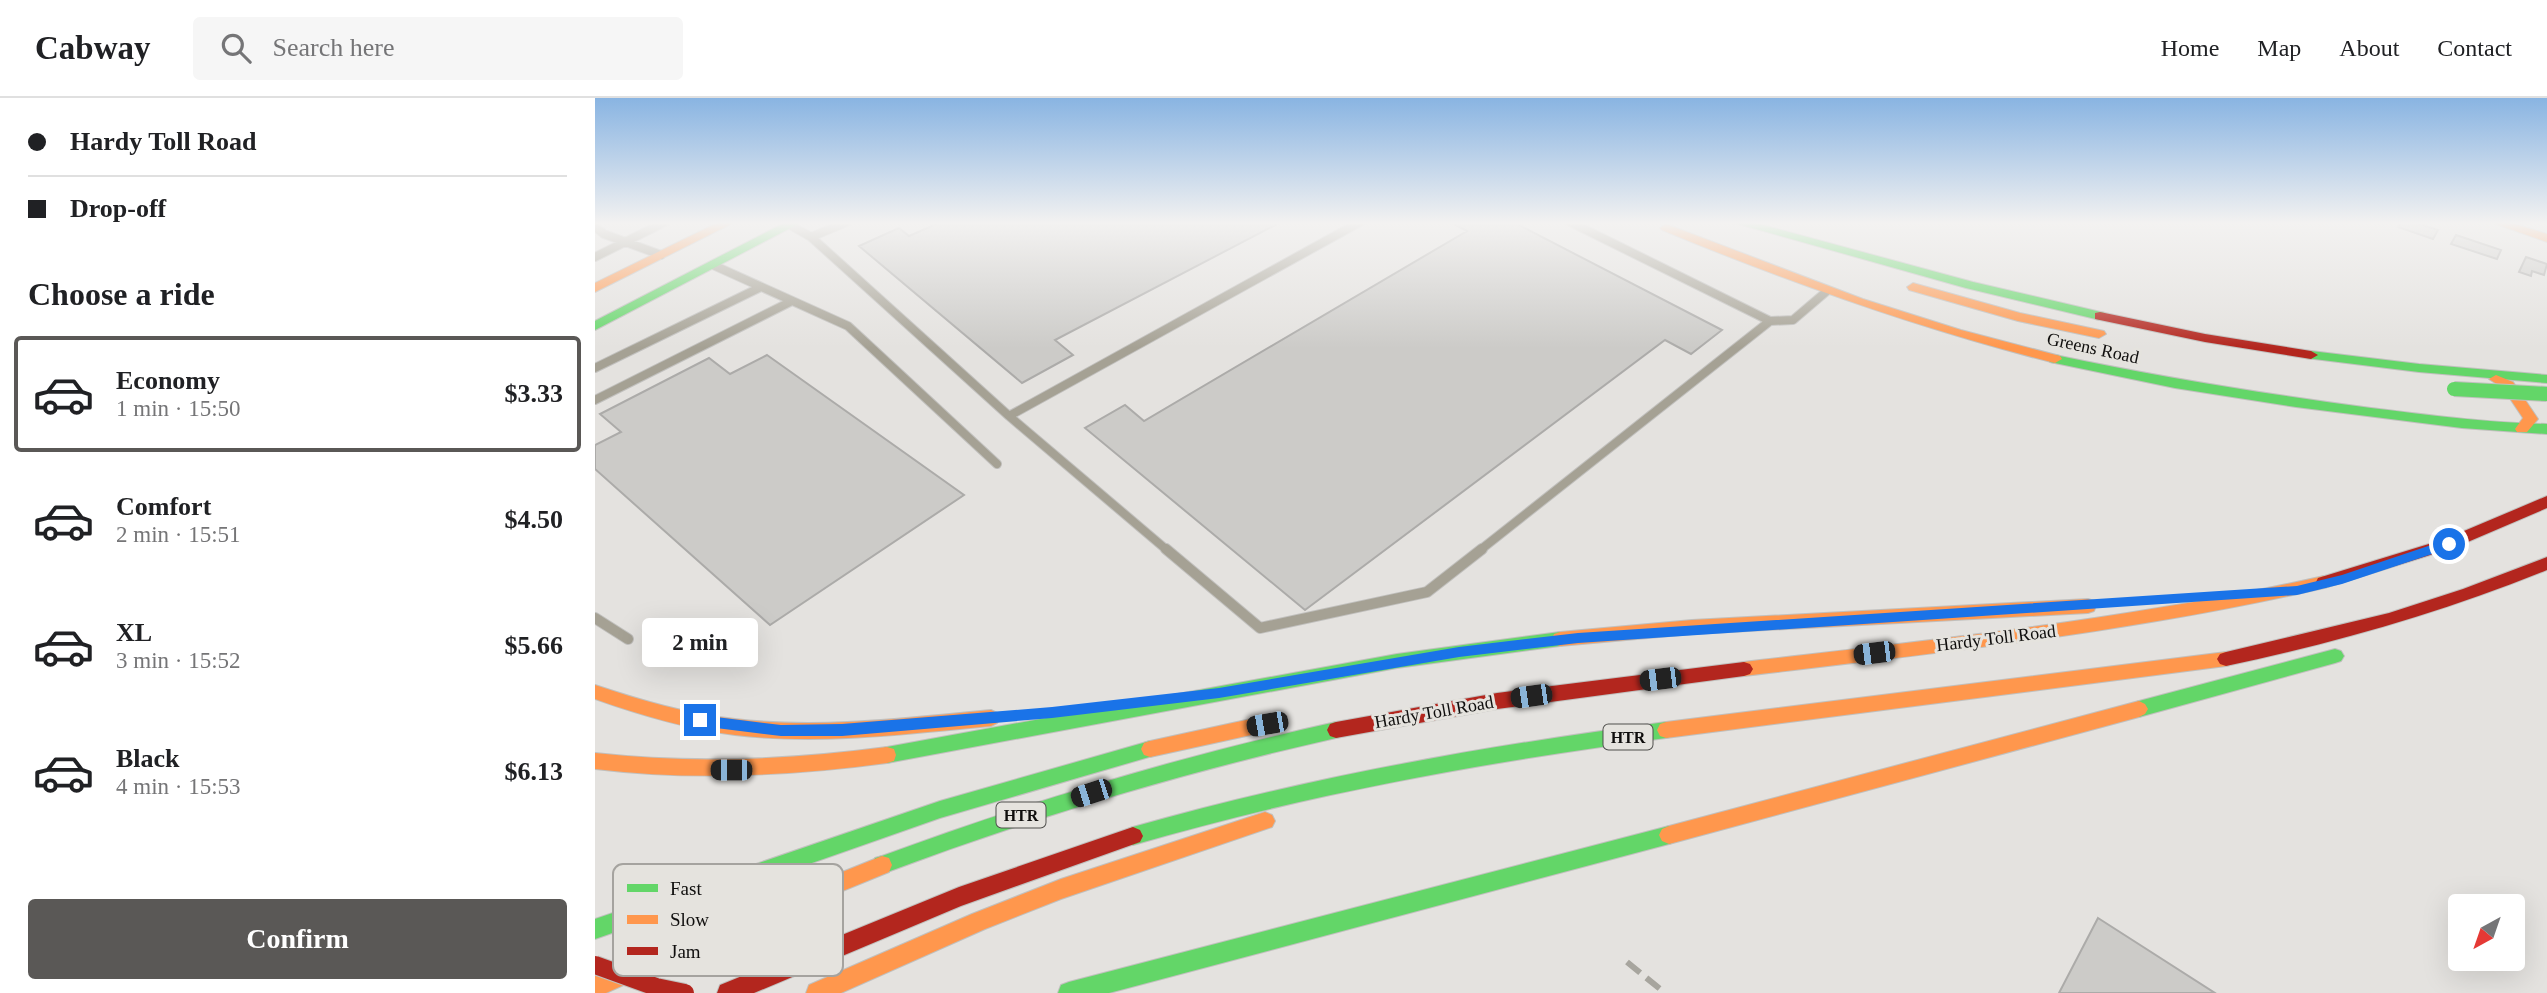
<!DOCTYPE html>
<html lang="en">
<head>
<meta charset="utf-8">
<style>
  body { margin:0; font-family:"Times New Roman",serif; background:#f6f6f6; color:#202124; height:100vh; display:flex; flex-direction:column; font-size:26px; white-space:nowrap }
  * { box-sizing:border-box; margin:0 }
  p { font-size:23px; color:#757577 }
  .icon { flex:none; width:38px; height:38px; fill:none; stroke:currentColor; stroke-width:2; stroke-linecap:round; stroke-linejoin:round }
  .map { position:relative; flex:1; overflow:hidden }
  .drawer { display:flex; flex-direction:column; background:#fff; width:595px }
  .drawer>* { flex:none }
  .top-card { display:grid; align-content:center; height:154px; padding:0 28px; background:#fff }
  .needle { width:46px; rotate:220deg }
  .controls { position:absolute; left:1853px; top:796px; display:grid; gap:14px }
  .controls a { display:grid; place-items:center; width:77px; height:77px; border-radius:7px; background:#fff; box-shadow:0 7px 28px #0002; font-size:35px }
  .end { position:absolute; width:32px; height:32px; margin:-16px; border:9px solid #1a73e8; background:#fff; box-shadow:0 0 0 4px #fff }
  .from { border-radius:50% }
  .bubble { position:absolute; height:49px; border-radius:7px; background:#fff; box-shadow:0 7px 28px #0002; font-size:23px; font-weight:700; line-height:49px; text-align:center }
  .car { position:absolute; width:21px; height:42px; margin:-21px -10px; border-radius:9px; box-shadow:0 0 5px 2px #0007; background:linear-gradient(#222 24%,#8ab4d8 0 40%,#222 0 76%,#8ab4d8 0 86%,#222 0) }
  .top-card b { display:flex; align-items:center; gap:24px; height:66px; font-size:26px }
  .top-card b+b { border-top:2px solid #e0e0e0 }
  .top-card i { width:18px; height:18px; background:#202124 }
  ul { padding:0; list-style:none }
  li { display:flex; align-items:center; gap:21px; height:116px; margin:0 14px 10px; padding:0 14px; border:4px solid transparent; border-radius:7px }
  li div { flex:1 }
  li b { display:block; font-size:26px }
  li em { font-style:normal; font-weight:700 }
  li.active { border-color:#5a5856 }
  li>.icon { width:63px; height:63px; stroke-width:1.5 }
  h2 { padding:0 28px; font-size:32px; line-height:84px }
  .cta { display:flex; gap:14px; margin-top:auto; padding:14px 28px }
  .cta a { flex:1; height:80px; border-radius:7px; background:#5a5856; color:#fff; font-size:28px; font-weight:700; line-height:80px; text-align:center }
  header { display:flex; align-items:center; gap:42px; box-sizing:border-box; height:98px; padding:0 35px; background:#fff; border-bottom:2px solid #e0e0e0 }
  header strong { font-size:33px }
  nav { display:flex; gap:38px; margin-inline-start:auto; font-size:24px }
  .search { width:490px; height:63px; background:#f6f6f6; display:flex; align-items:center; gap:18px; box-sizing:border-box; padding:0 24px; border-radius:7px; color:#757577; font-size:26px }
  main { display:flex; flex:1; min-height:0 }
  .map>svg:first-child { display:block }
  .building { fill:#cccbc8; stroke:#acaba9; stroke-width:2 }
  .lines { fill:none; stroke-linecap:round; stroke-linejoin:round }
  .lane-far1-casing { stroke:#c1c0be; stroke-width:10 }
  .lane-casing { stroke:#c1c0be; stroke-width:12 }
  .fast-casing { stroke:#c1c0be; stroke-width:2 }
  .slow-casing { stroke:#c1c0be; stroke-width:2 }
  .jam-casing { stroke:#c1c0be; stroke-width:2 }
  .lane-far1 { stroke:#a5a194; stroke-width:8 }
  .lane { stroke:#a5a194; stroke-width:10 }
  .fast { fill:#63d668; fill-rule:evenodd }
  .slow { fill:#ff974d; fill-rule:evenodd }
  .jam { fill:#b3261e; fill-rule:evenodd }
  .rail { stroke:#a7a59e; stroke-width:6; stroke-dasharray:17 8; stroke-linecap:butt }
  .fast-bridge-casing { stroke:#c1c0be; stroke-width:16; stroke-linecap:butt }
  .jam-bridge-casing { stroke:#c1c0be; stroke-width:20; stroke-linecap:butt }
  .fast-bridge { stroke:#63d668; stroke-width:14 }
  .jam-bridge { stroke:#b3261e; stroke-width:18 }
  .route { fill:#1a73e8 }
  .labels { text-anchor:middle; stroke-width:6; stroke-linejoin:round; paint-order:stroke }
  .shield { fill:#e5e3de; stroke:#4f4e4c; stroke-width:2 }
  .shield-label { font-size:16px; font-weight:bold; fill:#0f0e0d }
  .street-label { font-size:18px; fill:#0f0e0d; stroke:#e5e3de }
  .key { fill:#e5e3de; stroke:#a5a39f; stroke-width:2 }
  .key-label { font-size:19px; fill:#0f0e0d }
</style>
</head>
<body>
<header>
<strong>Cabway</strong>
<div class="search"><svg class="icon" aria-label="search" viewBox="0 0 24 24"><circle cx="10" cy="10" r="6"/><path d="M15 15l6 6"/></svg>Search here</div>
<nav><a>Home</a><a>Map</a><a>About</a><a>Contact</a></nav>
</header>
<main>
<section class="drawer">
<div class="top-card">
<b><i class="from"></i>Hardy Toll Road</b>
<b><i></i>Drop-off</b>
</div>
<h2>Choose a ride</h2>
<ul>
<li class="active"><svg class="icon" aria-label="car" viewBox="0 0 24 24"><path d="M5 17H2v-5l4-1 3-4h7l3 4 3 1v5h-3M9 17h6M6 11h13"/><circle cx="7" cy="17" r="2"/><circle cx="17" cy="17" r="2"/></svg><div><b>Economy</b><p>1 min · 15:50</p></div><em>$3.33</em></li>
<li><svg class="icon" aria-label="car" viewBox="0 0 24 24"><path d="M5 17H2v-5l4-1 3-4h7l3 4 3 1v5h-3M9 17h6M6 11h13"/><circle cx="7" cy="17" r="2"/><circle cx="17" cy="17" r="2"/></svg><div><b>Comfort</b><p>2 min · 15:51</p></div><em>$4.50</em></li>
<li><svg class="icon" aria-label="car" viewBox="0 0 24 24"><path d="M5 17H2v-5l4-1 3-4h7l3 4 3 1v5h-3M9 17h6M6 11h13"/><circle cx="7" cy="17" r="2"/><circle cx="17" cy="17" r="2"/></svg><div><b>XL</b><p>3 min · 15:52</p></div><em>$5.66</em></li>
<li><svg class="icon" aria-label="car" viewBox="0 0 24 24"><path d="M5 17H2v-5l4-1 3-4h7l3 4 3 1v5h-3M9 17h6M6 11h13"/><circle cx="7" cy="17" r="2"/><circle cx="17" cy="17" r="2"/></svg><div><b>Black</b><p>4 min · 15:53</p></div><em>$6.13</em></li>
</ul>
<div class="cta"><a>Confirm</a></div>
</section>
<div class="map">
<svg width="1952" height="895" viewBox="0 0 1952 895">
  <rect width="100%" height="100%" fill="#e4e2df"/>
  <path class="building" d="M346 124H686L460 242 478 257 427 285 264 148 304 130 314 138Z
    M855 124H918L1127 232 1096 256 1070 242 710 512 490 330 530 307 549 323 872 133Z
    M1806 124H1819L1843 132 1838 141 1803 129Z
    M1861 137 1906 152 1902 161 1856 146Z
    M1931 159 1952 166 1949 177 1937 173 1936 178 1924 174Z
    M172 257 369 397 175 527 0 371V347L26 334 5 316 114 260 135 276Z
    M1503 820 1620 895H1464Z"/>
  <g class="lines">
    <g class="lane-far1-casing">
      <path id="lane-far1" d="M252 124 216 139 414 318
        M195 127 216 139
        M0 129 9 136 66 157
        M0 159 70 124
        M118 167 253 228 402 366
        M1175 223 1198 222 1232 193
        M0 270 166 189
        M0 302 197 203
        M573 453 414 318 765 124
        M884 453 1175 223 975 124"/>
    </g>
    <g class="lane-casing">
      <path id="lane" d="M571 451 665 530 832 494 887 451
        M0 520 33 541"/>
    </g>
    <g class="fast-casing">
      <path id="fast" d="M191 124H207L0 232V223Z
        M1136 124H1157L1378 184 1510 215 1511 218 1505 222 1371 190Z
        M1716 253 1824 266 1952 277V285L1824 274 1711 260V254Z
        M1460 257C1565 279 1670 296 1776 310 1835 317 1893 325 1952 326V336L1867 330 1701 309 1580 290 1455 264 1453 261Z
        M965 534 971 536 973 541 971 546 965 548 802 570 292 665 285 663 283 657 285 651 292 649 802 556Z
        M1740 551 1746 553 1749 558 1746 563 1740 565 1544 619 1538 616 1535 611 1538 606 1544 603Z
        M741 624 747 626 750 632 747 638 741 640C586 675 436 720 287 776L280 774 277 767 280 760 287 758C436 703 586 658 741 624Z
        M1071 624 1077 626 1080 632 1077 638 1071 640C890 664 713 696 538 747L531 744 528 738 531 732 538 729C713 679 891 648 1071 624Z
        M555 643 561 645 564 651 561 657 345 720 0 841V821L345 703Z
        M1074 728 1081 731 1084 737 1081 743 1074 746 514 895H463L466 887 474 884Z"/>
    </g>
    <g class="slow-casing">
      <path id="slow" d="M124 124H140L0 194V185Z
        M1895 124H1914L1952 136V144Z
        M1071 126 1268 201 1366 232 1465 258 1467 261 1460 265C1325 231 1196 185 1067 132L1065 130Z
        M1318 185 1425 215 1509 233 1511 236 1504 240 1423 223 1314 192 1312 189Z
        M1901 277 1918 284 1943 321 1932 334H1922L1920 331 1928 320 1908 290 1894 281Z
        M1729 478 1735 480 1737 484 1735 488 1729 490C1538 534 1344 555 1149 578L1143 576 1140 571 1143 566 1149 564C1344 541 1538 521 1729 478Z
        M1493 501 1499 503 1501 508 1499 513 1493 515 1097 536 965 548 959 546 957 541 959 536 965 534 1097 522Z
        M1631 554 1637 556 1640 561 1637 566 1631 568 1071 640 1065 638 1062 632 1065 626 1071 624Z
        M0 587C45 602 92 616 140 621 225 631 311 620 396 612L402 615 405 620 402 625 396 628C311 636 225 647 140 637 92 631 45 617 0 601Z
        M1544 603 1550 606 1553 611 1550 616 1544 619 1074 746 1067 743 1064 737 1067 731 1074 728Z
        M665 619 671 622 674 627 671 632 665 635 555 659 549 657 546 651 549 645 555 643Z
        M292 649 299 651 301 657 299 663 292 665C194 678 98 683 0 671V655C98 666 194 662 292 649Z
        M670 714 677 717 680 723 677 729 466 801 390 831 246 895H211L214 887 377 816 466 781Z
        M287 758 294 760 297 767 294 774 135 839 11 895H0V878L121 825Z"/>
    </g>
    <g class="jam-casing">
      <path id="jam" d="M1505 214 1610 236 1716 253 1723 257 1716 261 1610 244 1500 221V215Z
        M1952 398V410L1861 449 1729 490 1723 488 1721 484 1723 480 1850 441Z
        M1952 459V472C1848 514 1741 545 1631 568L1625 566 1622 561 1625 556 1631 554 1794 515 1868 491Z
        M1149 564 1155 566 1158 571 1155 576 1149 578 902 611 741 640 735 638 732 632 735 626 741 624 902 595Z
        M538 729 545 732 548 738 545 744 366 808 159 895H122L125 887 364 789Z"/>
    </g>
    <use href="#lane-far1" class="lane-far1"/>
    <use href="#lane" class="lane"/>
    <use href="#fast" class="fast"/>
    <use href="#slow" class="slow"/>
    <use href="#jam" class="jam"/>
    <path class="rail" d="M1032 864 1070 895"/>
    <g class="fast-bridge-casing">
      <path id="fast-bridge" d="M1859 291 1952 296"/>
    </g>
    <g class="jam-bridge-casing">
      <path id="jam-bridge" d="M0 867 61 889 90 895"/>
    </g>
    <use href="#fast-bridge" class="fast-bridge"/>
    <use href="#jam-bridge" class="jam-bridge"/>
  </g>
  <linearGradient id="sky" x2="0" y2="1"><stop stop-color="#89b4e2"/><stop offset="0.5" stop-color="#f3f2f1"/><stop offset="1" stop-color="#f3f2f1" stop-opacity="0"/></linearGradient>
  <rect width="1952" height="250" fill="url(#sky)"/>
  <path class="route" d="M1854 441 1860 446 1858 449 1747 486 1702 497 983 545 864 559 624 600 457 620 247 638H186L105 628 99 622 105 617 186 627 247 626 457 609 624 590 864 549 983 535 1702 488 1747 477Z"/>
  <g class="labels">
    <g class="shield">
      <rect x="1008.5" y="626.5" width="49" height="25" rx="5"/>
      <rect x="401.5" y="704.5" width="49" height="25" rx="5"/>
    </g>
    <g class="shield-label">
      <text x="1033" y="645">HTR</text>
      <text x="426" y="723">HTR</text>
    </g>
    <g class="street-label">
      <text transform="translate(1498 250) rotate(12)" y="6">Greens Road</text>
      <text transform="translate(1401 540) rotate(-7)" y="6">Hardy Toll Road</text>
      <text transform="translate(839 614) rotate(-10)" y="6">Hardy Toll Road</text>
    </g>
  </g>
  <rect x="18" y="766" width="230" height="112" rx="10" class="key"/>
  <rect x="32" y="786" width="31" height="8" fill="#63d668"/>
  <rect x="32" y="817" width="31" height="9" fill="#ff974d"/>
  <rect x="32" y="849" width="31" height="8" fill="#b3261e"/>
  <g class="key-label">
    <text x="75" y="797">Fast</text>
    <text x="75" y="828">Slow</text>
    <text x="75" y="860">Jam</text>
  </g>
</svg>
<div class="controls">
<a><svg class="needle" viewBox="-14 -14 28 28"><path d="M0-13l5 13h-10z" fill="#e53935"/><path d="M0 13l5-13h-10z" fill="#757577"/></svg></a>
</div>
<i class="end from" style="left:1854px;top:446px"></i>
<i class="end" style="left:105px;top:622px"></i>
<div class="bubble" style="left:47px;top:520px;width:116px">2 min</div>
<i class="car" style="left:1279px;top:555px;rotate:263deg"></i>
<i class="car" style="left:1065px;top:581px;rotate:263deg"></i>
<i class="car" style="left:936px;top:598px;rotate:262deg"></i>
<i class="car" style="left:672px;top:626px;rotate:260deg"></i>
<i class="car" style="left:136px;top:672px;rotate:270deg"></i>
<i class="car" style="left:496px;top:695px;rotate:252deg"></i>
</div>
</main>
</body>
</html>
